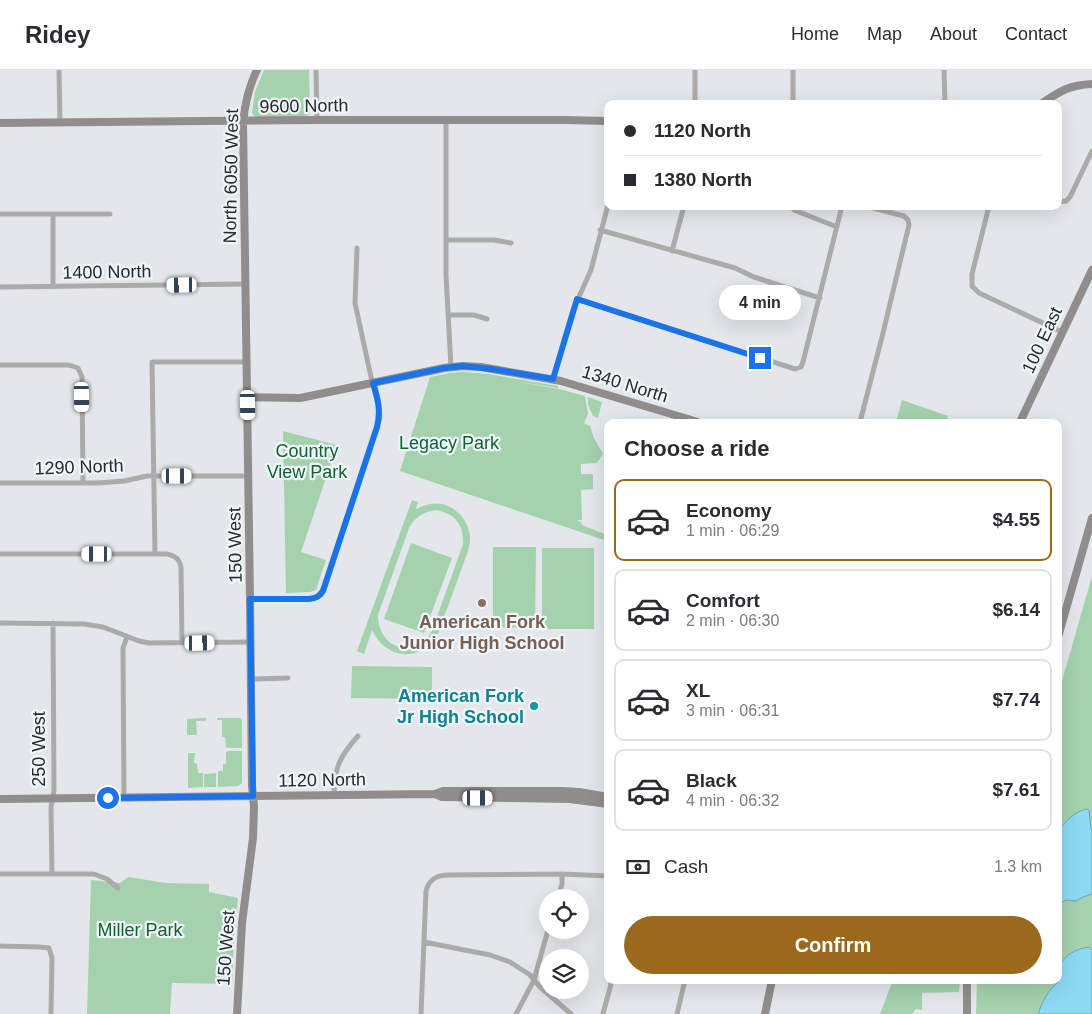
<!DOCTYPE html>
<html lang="en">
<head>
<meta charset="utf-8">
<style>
  body { margin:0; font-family:Helvetica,sans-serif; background:#f2f2f3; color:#2b2b33; height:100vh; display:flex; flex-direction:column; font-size:19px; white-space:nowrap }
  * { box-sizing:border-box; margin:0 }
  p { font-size:16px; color:#7c7c81 }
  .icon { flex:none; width:28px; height:28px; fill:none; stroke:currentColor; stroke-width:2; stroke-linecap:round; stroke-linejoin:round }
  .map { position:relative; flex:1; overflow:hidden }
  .drawer { position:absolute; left:604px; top:349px; width:458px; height:565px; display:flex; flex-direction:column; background:#fff; border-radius:10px; box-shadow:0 5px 20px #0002 }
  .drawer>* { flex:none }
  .top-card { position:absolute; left:604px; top:30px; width:458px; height:110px; border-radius:10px; box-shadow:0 5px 20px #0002; display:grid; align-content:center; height:110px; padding:0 20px; background:#fff }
  .controls { position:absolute; left:539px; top:819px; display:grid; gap:10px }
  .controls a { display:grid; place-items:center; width:50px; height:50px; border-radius:50%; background:#fff; box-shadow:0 5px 20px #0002; font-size:25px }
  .end { position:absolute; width:22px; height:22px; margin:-11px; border:6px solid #1a73e8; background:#fff; box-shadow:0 0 0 2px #fff }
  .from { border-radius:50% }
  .bubble { position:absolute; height:35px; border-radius:18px; background:#fff; box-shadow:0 5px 20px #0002; font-size:16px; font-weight:600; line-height:35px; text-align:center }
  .car { position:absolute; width:15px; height:30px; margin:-15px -8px; border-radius:6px; box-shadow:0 0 4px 1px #0007; background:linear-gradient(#fff 24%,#345 0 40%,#fff 0 76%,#345 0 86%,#fff 0) }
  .top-card b { display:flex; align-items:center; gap:18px; height:48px; font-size:19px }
  .top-card b+b { border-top:1px solid #e1e1e2 }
  .top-card i { width:12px; height:12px; background:#2b2b33 }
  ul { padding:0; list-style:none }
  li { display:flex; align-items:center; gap:15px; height:82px; margin:0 10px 8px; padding:0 10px; border:2px solid #e1e1e2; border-radius:10px }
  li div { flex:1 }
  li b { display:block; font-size:19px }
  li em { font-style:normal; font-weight:600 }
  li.active { border-color:#9b691e }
  li>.icon { width:45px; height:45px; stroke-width:1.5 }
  h2 { padding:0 20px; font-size:22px; line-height:60px }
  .pay { display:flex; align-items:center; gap:12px; height:55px; padding:0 20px; font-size:19px }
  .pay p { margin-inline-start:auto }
  .action { display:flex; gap:10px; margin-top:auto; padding:10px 20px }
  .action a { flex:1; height:58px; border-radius:30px; background:#9b691e; color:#fff; font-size:20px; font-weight:600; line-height:58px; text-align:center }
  header { display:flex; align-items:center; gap:30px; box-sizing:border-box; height:70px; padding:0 25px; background:#fff; border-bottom:1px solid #e1e1e2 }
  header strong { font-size:24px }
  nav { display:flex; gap:28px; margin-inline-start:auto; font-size:18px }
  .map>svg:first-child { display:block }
  .green { fill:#a4d2ad; fill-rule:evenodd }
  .water { fill:#8cd9f3; stroke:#6ea4b7 }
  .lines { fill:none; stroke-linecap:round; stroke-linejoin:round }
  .street { stroke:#adaaaa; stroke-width:5 }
  .secondary { stroke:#918d8c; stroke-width:8 }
  .route { stroke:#1a73e8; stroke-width:6 }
  .education-dot { fill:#8d6e63; stroke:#f0f5f9; stroke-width:2 }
  .culture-dot { fill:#0f9aa8; stroke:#f0f5f9; stroke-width:2 }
  .labels { text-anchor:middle; stroke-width:4.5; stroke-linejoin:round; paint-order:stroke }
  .street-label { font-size:18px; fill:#282a2c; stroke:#f0f5f9 }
  .park-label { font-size:18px; fill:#0d6430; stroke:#f0f5f9 }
  .education-label { font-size:18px; font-weight:bold; fill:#785e54; stroke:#f0f5f9 }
  .culture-label { font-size:18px; font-weight:bold; fill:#0d838f; stroke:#f0f5f9; text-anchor:end }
</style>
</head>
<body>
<header>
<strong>Ridey</strong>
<nav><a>Home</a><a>Map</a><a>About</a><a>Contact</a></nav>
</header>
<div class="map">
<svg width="1092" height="944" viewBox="0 0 1092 944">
  <rect width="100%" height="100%" fill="#e3e7ec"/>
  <path class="green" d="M264 0H309L310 44 306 47H255L252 43 255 22Z
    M462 302 488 304 558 316V318L507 310 559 319 585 326 588 344 584 353 590 356 594 368 603 384 597 393 581 394V404H593V419L581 420 582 450H578V451L581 452 582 455 607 465V471L400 401 430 307 450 303Z
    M588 327 602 332 598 348 593 346 588 335Z
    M902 330 948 346 947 350 948 352H896Z
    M283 361 337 375 301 482 326 490 316 520 310 522 286 523Z
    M412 430 418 432 416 439C428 433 440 431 452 438 462 444 469 455 470 466 471 478 464 491 460 503 453 523 445 544 438 564 421 593 386 590 372 560L364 584 357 581ZM436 440C455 443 464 455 463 474L432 561C415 591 378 579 378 545L409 458C415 447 423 442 436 440Z
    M411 473 452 488 424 563 384 549Z
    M493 477H536L535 558 493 557Z
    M542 478H594V559H542Z
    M1092 506V944H976L977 910H1058V625Z
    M352 596 432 597V629L351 628Z
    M206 648V651H196L197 665H187V649Z
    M217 648H240L242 650V678H229L226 677 225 667H222V650H217Z
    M229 681H242V713L238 716 218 717V701H223V694H226V682Z
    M188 683H195L194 693 197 694 198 703H203V717L188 718Z
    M216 703V717H204V704Z
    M128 807 166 813 209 814V822L238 828 234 868 232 914 172 913 170 944H87L91 810 120 813Z
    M893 910H960L959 922 922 923V940L916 939 912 944H880Z"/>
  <path class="water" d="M1086 739 1089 740 1091 759 1092 760V824C1086 826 1081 827 1076 831L1066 830 1060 834 1058 835V761C1065 752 1074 742 1086 739Z
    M1089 877 1092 880V944H1038C1043 931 1047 921 1058 912 1058 909 1058 904 1059 900 1062 885 1076 879 1089 877Z"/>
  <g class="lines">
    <path class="street" d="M59 0 60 53
      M316 0 317 50
      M695 0V34
      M793 0V34
      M944 0 945 34
      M446 51V205L451 297
      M1058 132 1066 131 1070 127 1092 81
      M989 136 972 204V216L979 223 1062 262
      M794 140 837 157
      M0 144H110
      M53 144V216
      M600 160 735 198 754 207 820 228
      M446 170H494L511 173
      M672 181 684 136
      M0 217 245 214
      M577 229 795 299 801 297 803 292 842 136
      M448 245H474L487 249
      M0 295H69L78 298 82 307 83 413
      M553 309 573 240 591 200 608 135
      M860 352 882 267 909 155 908 150 904 146 865 136
      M0 413H98L124 411 147 406H248
      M0 484H167C175 486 179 488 181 497L182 573
      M155 484 152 292H246
      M250 529H309C318 528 321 525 324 517L377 357 380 347 379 337 371 307 355 233 357 178
      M0 553 84 554 103 557 139 571 149 573 251 572
      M251 609 288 608
      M334 725C334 698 340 686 358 666
      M124 728 123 578 127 567
      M0 804H94L107 809 118 818
      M52 804 51 737 54 720 53 553
      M558 828 562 814V804
      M424 872 490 885 510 892 530 905 539 916 571 944
      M0 876 39 877 49 878 52 888 51 944
      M421 944 426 821C429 809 437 805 449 805L562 804 608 806
      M516 944 534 910 548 860
      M603 944 612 910
      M677 944 685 910"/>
    <path class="secondary" d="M1041 34C1060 21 1069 15 1092 14
      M0 53 317 50H566L608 51
      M247 327 300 328 310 326 444 298 463 296 481 297 561 311 698 352
      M1020 352 1092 200
      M1058 567 1092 448
      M435 724 443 721H563L579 722 608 727
      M0 729 435 724 442 727 570 729 608 734
      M237 944 242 853 253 768 254 736 252 716 250 529 243 52C245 34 249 16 257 0
      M765 944 772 910
      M967 944V910"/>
  </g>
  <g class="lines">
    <path class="route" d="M108 728 253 726 250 529H309C316 528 319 527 323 521L377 357C381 341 378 329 373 313L444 298 463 296 492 299 553 309 577 229 760 288"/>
  </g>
  <circle class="education-dot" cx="482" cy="533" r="5"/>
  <circle class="culture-dot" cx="534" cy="636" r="5"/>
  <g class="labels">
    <g class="street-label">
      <text transform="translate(304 36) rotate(-1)" y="6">9600 North</text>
      <text transform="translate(231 106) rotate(-89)" y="6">North 6050 West</text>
      <text transform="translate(107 202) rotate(-1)" y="6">1400 North</text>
      <text transform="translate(1042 270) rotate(-65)" y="6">100 East</text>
      <text transform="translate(625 314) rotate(17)" y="6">1340 North</text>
      <text transform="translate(79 397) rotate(-2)" y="6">1290 North</text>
      <text transform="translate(235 475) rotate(-91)" y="6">150 West</text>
      <text transform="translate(39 679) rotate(-90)" y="6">250 West</text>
      <text transform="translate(322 710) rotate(-1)" y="6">1120 North</text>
      <text transform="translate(226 878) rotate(-86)" y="6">150 West</text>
    </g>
    <g class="park-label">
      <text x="449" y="379">Legacy Park</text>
      <text x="307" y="387">Country<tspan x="307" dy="21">View Park</tspan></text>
      <text x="140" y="866">Miller Park</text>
    </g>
    <g class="education-label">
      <text x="482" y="558">American Fork<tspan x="482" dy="21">Junior High School</tspan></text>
    </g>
    <g class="culture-label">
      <text x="524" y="632">American Fork<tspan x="524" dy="21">Jr High School</tspan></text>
    </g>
  </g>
</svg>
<div class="controls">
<a><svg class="icon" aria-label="locate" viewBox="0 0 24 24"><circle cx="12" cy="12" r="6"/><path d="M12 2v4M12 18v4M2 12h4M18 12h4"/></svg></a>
<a><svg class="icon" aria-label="layers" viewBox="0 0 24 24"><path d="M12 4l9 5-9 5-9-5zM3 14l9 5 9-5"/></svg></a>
</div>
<i class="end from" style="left:108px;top:728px"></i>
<i class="end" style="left:760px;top:288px"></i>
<div class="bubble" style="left:719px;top:215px;width:82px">4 min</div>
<i class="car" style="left:182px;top:215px;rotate:269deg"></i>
<i class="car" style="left:82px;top:327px;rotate:179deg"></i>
<i class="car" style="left:248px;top:335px;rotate:179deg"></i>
<i class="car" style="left:177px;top:406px;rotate:90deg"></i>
<i class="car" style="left:97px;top:484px;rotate:270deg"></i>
<i class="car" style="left:200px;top:573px;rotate:89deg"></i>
<i class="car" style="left:478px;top:728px;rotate:90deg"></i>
<div class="top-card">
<b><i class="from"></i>1120 North</b>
<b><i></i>1380 North</b>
</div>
<section class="drawer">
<h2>Choose a ride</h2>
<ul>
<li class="active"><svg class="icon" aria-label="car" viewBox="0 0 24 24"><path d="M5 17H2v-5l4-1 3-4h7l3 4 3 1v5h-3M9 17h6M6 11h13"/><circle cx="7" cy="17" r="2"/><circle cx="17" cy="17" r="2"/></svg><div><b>Economy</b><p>1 min · 06:29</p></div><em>$4.55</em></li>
<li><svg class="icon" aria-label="car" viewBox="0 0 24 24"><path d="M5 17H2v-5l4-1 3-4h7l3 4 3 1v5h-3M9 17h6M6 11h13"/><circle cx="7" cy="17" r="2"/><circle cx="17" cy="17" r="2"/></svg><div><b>Comfort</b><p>2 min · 06:30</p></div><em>$6.14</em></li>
<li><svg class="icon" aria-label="car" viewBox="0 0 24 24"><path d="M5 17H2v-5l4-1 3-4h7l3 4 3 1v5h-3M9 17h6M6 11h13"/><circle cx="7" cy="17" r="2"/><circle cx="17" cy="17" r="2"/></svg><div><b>XL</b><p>3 min · 06:31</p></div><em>$7.74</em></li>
<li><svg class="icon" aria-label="car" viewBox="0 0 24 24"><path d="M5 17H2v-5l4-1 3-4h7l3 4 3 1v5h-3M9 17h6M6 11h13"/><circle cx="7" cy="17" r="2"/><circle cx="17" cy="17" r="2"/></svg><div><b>Black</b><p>4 min · 06:32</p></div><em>$7.61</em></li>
</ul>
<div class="pay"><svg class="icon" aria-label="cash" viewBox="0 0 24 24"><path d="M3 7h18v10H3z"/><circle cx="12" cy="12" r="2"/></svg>Cash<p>1.3 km</p></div>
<div class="action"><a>Confirm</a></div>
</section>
</div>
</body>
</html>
